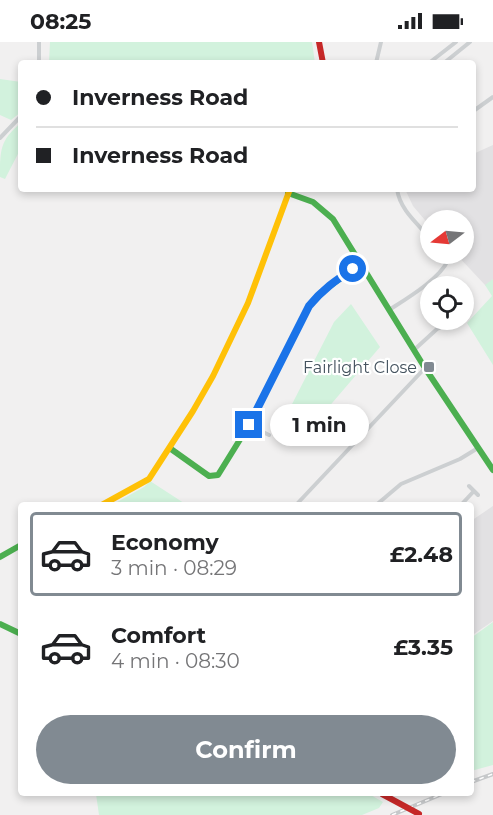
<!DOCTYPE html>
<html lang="en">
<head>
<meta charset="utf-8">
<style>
  body { margin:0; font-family:Montserrat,sans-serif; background:#f6f6f6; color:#202124; height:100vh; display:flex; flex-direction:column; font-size:22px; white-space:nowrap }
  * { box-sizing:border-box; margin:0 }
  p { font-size:20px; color:#757577 }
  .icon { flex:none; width:33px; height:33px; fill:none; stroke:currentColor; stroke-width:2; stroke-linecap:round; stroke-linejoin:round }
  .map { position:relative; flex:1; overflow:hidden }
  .panel { position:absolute; left:18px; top:460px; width:456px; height:294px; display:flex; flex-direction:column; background:#fff; border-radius:6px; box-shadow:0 3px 9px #0003 }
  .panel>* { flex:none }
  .top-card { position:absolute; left:18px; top:18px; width:458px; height:132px; border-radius:6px; box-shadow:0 3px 9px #0003; display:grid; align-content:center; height:132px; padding:0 18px; background:#fff }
  .needle { width:39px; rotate:254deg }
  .fabs { position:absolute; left:420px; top:168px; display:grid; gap:12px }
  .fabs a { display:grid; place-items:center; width:54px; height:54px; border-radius:50%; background:#fff; box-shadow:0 3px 9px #0003; font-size:30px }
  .end { position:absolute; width:27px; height:27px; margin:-14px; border:8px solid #1a73e8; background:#fff; box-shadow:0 0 0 3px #fff }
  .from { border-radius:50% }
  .bubble { position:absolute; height:42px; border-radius:21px; background:#fff; box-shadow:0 3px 9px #0003; font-size:20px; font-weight:700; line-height:42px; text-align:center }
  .top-card b { display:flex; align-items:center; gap:21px; height:57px; font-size:22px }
  .top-card b+b { border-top:2px solid #e0e0e0 }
  .top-card i { width:15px; height:15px; background:#202124 }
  ul { padding:10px 0 0; list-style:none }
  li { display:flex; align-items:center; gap:18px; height:84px; margin:0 12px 9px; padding:0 6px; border:3px solid transparent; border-radius:6px }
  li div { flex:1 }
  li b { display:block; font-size:22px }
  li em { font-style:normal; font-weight:700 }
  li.selected { border-color:#818a92 }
  li>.icon { width:54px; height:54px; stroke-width:1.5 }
  .cta { display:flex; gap:12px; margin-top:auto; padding:12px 18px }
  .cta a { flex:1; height:69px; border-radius:36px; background:#818a92; color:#fff; font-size:24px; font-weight:700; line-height:69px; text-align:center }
  .status { display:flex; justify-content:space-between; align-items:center; height:42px; padding:0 30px; background:#fff; direction:ltr }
  .status svg { height:16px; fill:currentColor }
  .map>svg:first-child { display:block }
  .education { fill:#e2e1e3 }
  .green { fill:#d2f2dd }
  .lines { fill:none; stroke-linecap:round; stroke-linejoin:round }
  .street { stroke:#cccfd1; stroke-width:4 }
  .fast { stroke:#4caf50; stroke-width:6 }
  .slow { stroke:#ffc107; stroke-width:6 }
  .jam { stroke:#c62828; stroke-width:6 }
  .rail-casing { stroke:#c6c8ca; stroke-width:4 }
  .rail { stroke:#fff; stroke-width:1.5; stroke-dasharray:4.5; stroke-linecap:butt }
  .jam-bridge { stroke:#c62828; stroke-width:6 }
  .route { stroke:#1a73e8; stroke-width:8 }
  .poi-dot { fill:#818a92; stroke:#fff; stroke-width:2 }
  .labels { text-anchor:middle; stroke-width:4.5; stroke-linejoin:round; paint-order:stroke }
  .poi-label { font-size:16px; fill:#45535f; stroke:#fff; text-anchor:end }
</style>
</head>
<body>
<div class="status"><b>08:25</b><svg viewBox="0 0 49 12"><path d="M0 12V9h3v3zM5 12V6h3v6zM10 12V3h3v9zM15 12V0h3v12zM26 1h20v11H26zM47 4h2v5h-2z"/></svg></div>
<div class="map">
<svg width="493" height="773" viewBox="0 0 493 773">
  <rect width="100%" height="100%" fill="#f1f0f0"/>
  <path class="education" d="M493 103V238L486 244 456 212H464V178H430V184L413 164 405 147H472L473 112Z
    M493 464V579L471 594V479Z"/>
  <path class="green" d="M50 0H312L315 21H49Z
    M0 37 21 40V70L11 78 0 73Z
    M21 81V106L5 137 0 135C0 108 0 98 21 81Z
    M493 237V323L467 281 492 254 485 243Z
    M351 262 380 305 315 381 288 370 334 280Z
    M150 439 187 463 110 464 144 445Z
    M493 580V723L471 729V596Z
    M96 752H369L383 760 379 766 362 773H99Z"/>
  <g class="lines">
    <path class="street" d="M39 21V0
      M376 21 381 0
      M429 21 456 0
      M444 21 470 0
      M472 70 493 55
      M0 96 21 74
      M397 147C400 168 417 181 430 196
      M389 268C406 257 440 237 448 218L445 212
      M414 308 437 287 455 278
      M249 383 269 393
      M469 444 478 453
      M295 464 425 326
      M375 464 401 442 460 417 478 406
      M460 464 474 449"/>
    <path class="fast" d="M288 151 313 160 333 177 425 326 493 428
      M171 407 209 434 218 433 249 383 309 264 327 246 360 222
      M0 515 21 503
      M0 582 21 592"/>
    <path class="slow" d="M100 464 149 437 193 369 213 334 248 261 290 147"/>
    <path class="jam" d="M319 0 323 21"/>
    <g class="rail-casing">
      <path id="rail" d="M471 740 493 732
        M392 773 442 752"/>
    </g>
    <use href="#rail" class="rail"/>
    <path class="jam-bridge" d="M382 752 419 772"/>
  </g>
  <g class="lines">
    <path class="route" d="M249 383 309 264C322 248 336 238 353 227"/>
  </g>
  <rect class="poi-dot" x="423" y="319" width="12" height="12" rx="3"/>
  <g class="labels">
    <g class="poi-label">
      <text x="417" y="331">Fairlight Close</text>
    </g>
  </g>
</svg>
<div class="fabs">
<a><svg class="needle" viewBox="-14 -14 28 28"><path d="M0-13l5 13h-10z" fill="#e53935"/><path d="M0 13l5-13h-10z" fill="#757577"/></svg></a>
<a><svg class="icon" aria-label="locate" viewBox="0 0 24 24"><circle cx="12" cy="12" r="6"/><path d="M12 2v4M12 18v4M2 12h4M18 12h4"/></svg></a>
</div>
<i class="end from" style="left:353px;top:227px"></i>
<i class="end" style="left:249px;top:383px"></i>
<div class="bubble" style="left:270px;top:362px;width:99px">1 min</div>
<div class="top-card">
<b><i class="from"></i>Inverness Road</b>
<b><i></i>Inverness Road</b>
</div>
<section class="panel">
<ul>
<li class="selected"><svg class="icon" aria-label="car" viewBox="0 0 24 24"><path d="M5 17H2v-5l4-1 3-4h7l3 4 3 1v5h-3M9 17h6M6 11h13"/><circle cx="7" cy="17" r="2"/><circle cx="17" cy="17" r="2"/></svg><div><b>Economy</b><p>3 min · 08:29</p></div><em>£2.48</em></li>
<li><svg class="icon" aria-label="car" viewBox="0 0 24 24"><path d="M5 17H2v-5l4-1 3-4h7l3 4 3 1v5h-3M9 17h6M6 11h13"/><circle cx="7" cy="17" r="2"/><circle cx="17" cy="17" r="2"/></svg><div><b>Comfort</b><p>4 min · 08:30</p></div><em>£3.35</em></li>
</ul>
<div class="cta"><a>Confirm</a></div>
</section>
</div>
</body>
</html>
